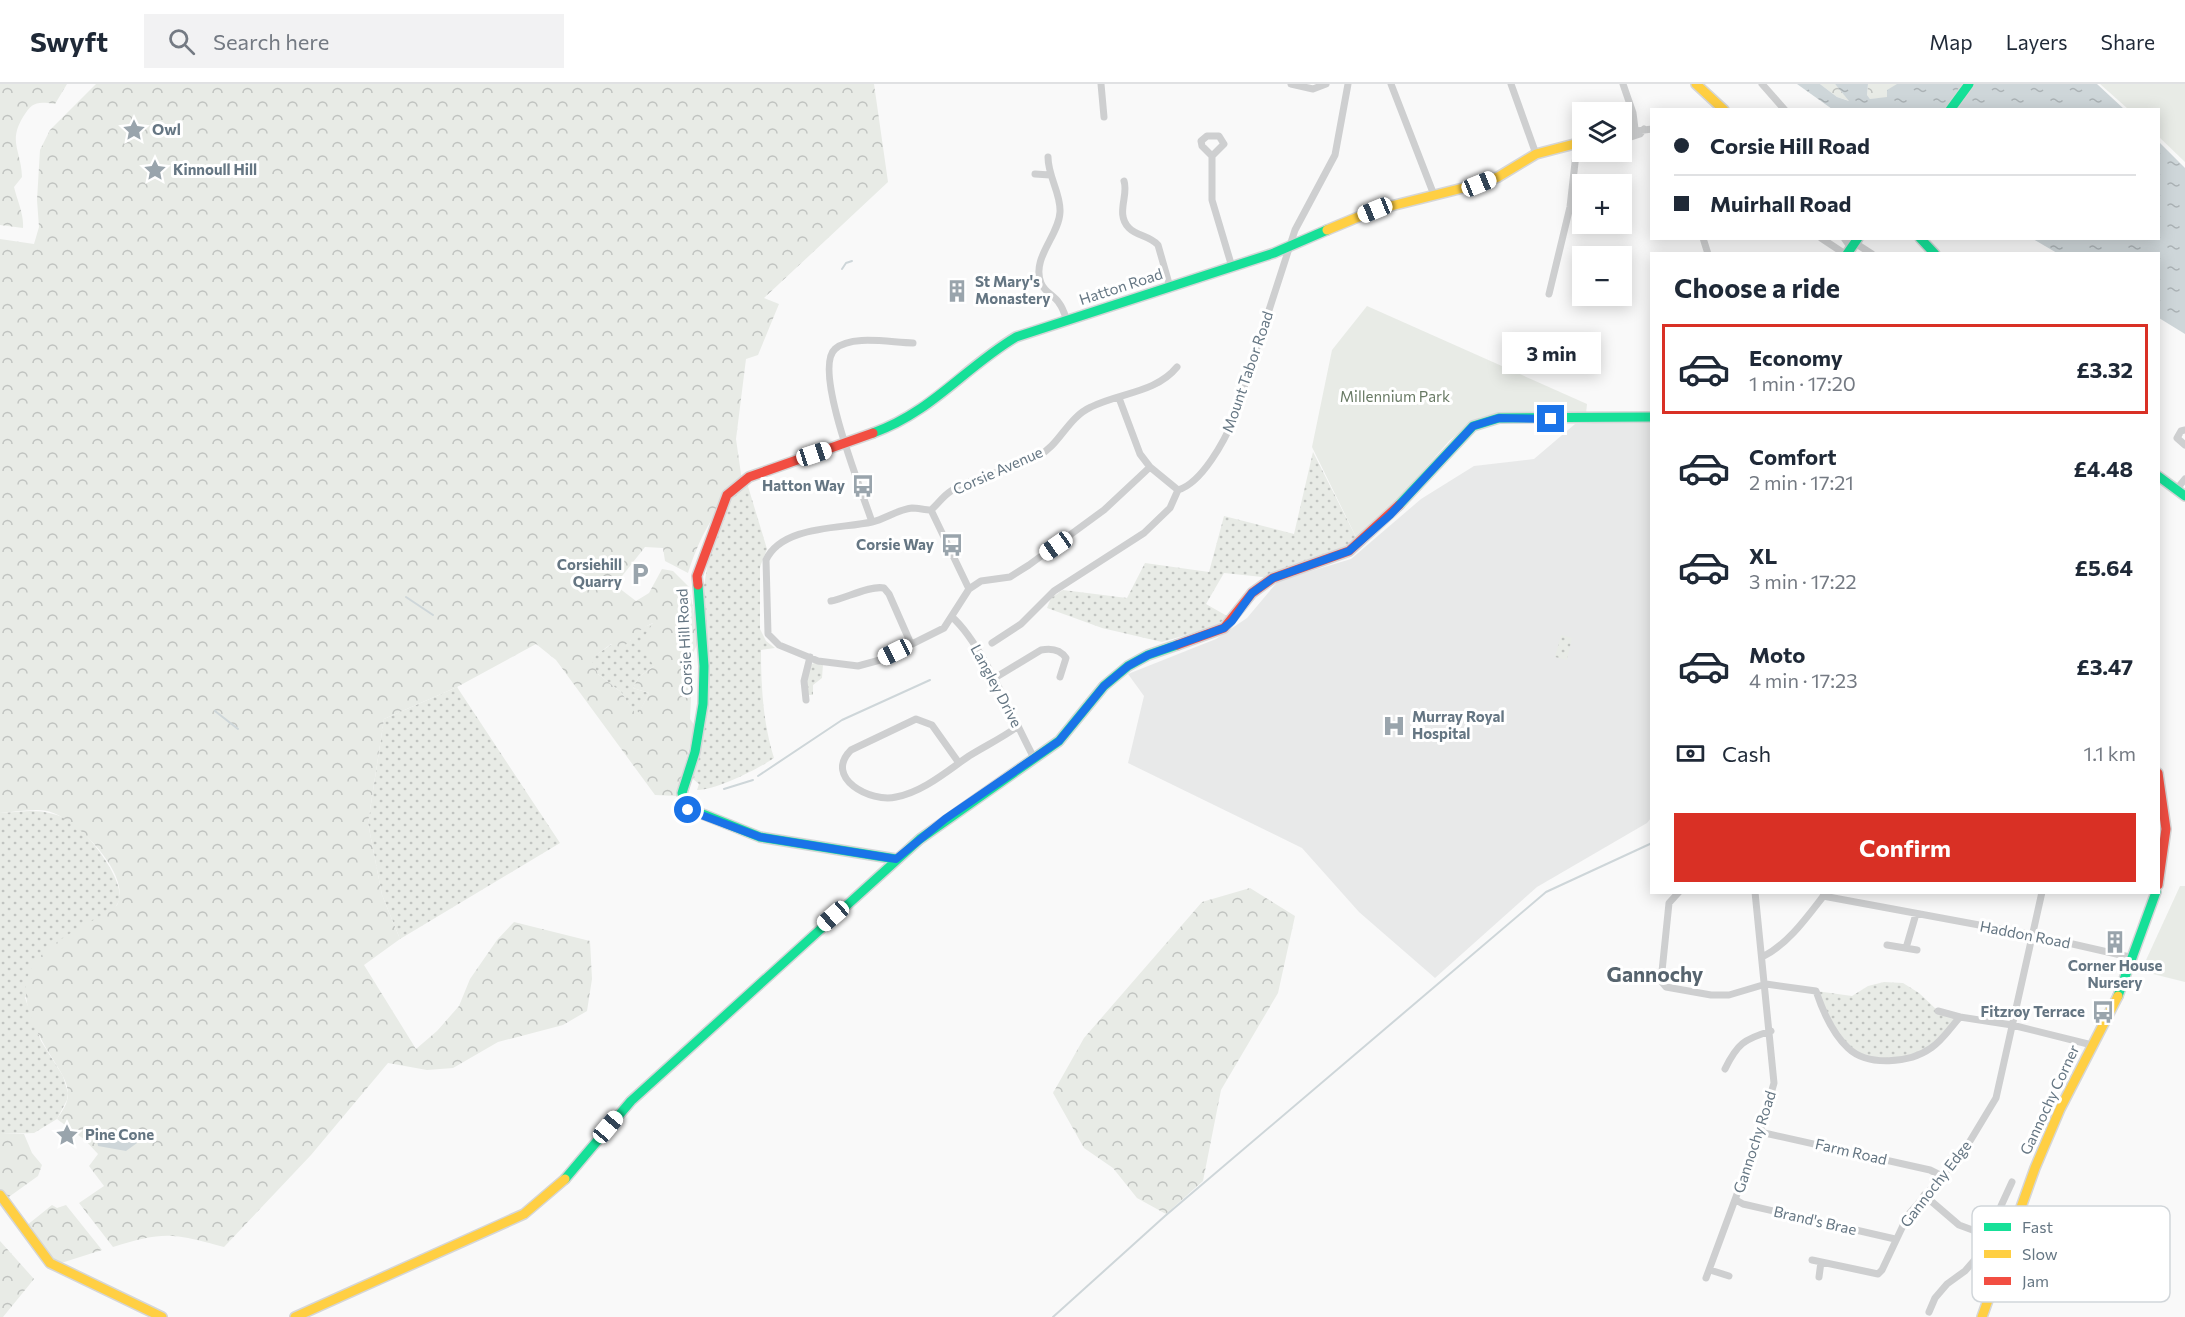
<!DOCTYPE html>
<html lang="en">
<head>
<meta charset="utf-8">
<style>
  body { margin:0; font-family:Commissioner,sans-serif; background:#f2f2f3; color:#1f2937; height:100vh; display:flex; flex-direction:column; font-size:22px; white-space:nowrap }
  * { box-sizing:border-box; margin:0 }
  p { font-size:20px; color:#747a83 }
  .icon { flex:none; width:33px; height:33px; fill:none; stroke:currentColor; stroke-width:2; stroke-linecap:round; stroke-linejoin:round }
  .map { position:relative; flex:1; overflow:hidden }
  .side { position:absolute; left:1650px; top:168px; width:510px; height:642px; display:flex; flex-direction:column; background:#fff; border-radius:0px; box-shadow:0 3px 15px #0003 }
  .side>* { flex:none }
  .hud { position:absolute; left:1650px; top:24px; width:510px; height:132px; border-radius:0px; box-shadow:0 3px 15px #0003; display:grid; align-content:center; height:132px; padding:0 24px; background:#fff }
  .tools { position:absolute; left:1572px; top:18px; display:grid; gap:12px }
  .tools a { display:grid; place-items:center; width:60px; height:60px; border-radius:0px; background:#fff; box-shadow:0 3px 15px #0003; font-size:30px }
  .end { position:absolute; width:27px; height:27px; margin:-14px; border:8px solid #1a73e8; background:#fff; box-shadow:0 0 0 3px #fff }
  .from { border-radius:50% }
  .bubble { position:absolute; height:42px; border-radius:0px; background:#fff; box-shadow:0 3px 15px #0003; font-size:20px; font-weight:700; line-height:42px; text-align:center }
  .car { position:absolute; width:18px; height:36px; margin:-18px -9px; border-radius:8px; box-shadow:0 0 4px 2px #0007; background:linear-gradient(#fff 24%,#345 0 40%,#fff 0 76%,#345 0 86%,#fff 0) }
  .hud b { display:flex; align-items:center; gap:21px; height:57px; font-size:22px }
  .hud b+b { border-top:2px solid #e0e1e3 }
  .hud i { width:15px; height:15px; background:#1f2937 }
  ul { padding:0; list-style:none }
  li { display:flex; align-items:center; gap:18px; height:90px; margin:0 12px 9px; padding:0 12px; border:3px solid transparent; border-radius:0px }
  li div { flex:1 }
  li b { display:block; font-size:22px }
  li em { font-style:normal; font-weight:700 }
  li.selected { border-color:#d93025 }
  li>.icon { width:54px; height:54px; stroke-width:1.5 }
  h2 { padding:0 24px; font-size:27px; line-height:72px }
  .pay { display:flex; align-items:center; gap:15px; height:66px; padding:0 24px; font-size:22px }
  .pay p { margin-inline-start:auto }
  .button { display:flex; gap:12px; margin-top:auto; padding:12px 24px }
  .button a { flex:1; height:69px; border-radius:0px; background:#d93025; color:#fff; font-size:24px; font-weight:700; line-height:69px; text-align:center }
  header { display:flex; align-items:center; gap:36px; box-sizing:border-box; height:84px; padding:0 30px; background:#fff; border-bottom:2px solid #e0e1e3 }
  header strong { font-size:28px }
  nav { display:flex; gap:33px; margin-inline-start:auto; font-size:21px }
  .search { width:420px; height:54px; background:#f2f2f3; display:flex; align-items:center; gap:15px; box-sizing:border-box; padding:0 21px; border-radius:0px; color:#747a83; font-size:22px }
  .map>svg:first-child { display:block }
  .built { fill:#e8e9e9 }
  .grass { fill:url(#grass-dots) }
  .forest { fill:url(#forest-crowns); fill-rule:evenodd }
  .park { fill:#e8ebe6 }
  .water { fill:url(#water-ripples) }
  .lines { fill:none; stroke-linecap:round; stroke-linejoin:round }
  .stream { stroke:#ced6d9; stroke-width:2 }
  .fast-casing { stroke:#d5d6d7; stroke-width:12 }
  .slow-casing { stroke:#d5d6d7; stroke-width:12 }
  .jam-casing { stroke:#d5d6d7; stroke-width:12 }
  .street { stroke:#cecfd0; stroke-width:7 }
  .fast { stroke:#16e098; stroke-width:9 }
  .slow { stroke:#ffcf43; stroke-width:9 }
  .jam { stroke:#f24e42; stroke-width:9 }
  .route { stroke:#1a73e8; stroke-width:8 }
  .labels { text-anchor:middle; stroke-width:6; stroke-linejoin:round; paint-order:stroke }
  .poi-label { font-size:15px; font-weight:bold; fill:#657683; stroke:#fff; text-anchor:start }
  .street-label { font-size:15px; fill:#657683; stroke:#fff }
  .park-label { font-size:15px; fill:#687a64; stroke:#fff }
  .district-label { font-size:21px; font-weight:bold; fill:#57646e; stroke:#fff }
  .key { fill:#fff; stroke:#d1d6da; stroke-width:1.5 }
  .key-label { font-size:16px; fill:#657683 }
</style>
</head>
<body>
<header>
<strong>Swyft</strong>
<div class="search"><svg class="icon" aria-label="search" viewBox="0 0 24 24"><circle cx="10" cy="10" r="6"/><path d="M15 15l6 6"/></svg>Search here</div>
<nav><a>Map</a><a>Layers</a><a>Share</a></nav>
</header>
<div class="map">
<svg width="2185" height="1233" viewBox="0 0 2185 1233">
  <defs>
    <pattern id="grass-dots" width="8" height="8" patternUnits="userSpaceOnUse" patternTransform="scale(1.5)"><rect width="8" height="8" fill="#e8ebe6"/><path d="M2 2h.1M6 6h.1" fill="none" stroke="#c0c3c0" stroke-width="1.8" stroke-linecap="round"/></pattern>
    <pattern id="forest-crowns" width="20" height="18" patternUnits="userSpaceOnUse" patternTransform="scale(1.5)"><rect width="20" height="18" fill="#e8ebe6"/><path d="M2 6a3 3 0 1 1 6 0M12 15a3 3 0 1 1 6 0" fill="none" stroke="#c0c3c0"/></pattern>
    <pattern id="water-ripples" width="26" height="14" patternUnits="userSpaceOnUse" patternTransform="scale(1.5)"><rect width="26" height="14" fill="#ced6d9"/><path d="M2 4q2-2 4 0t4 0M15 11q2-2 4 0t4 0" fill="none" stroke="#abb2b5"/></pattern>
  </defs>
  <rect width="100%" height="100%" fill="#f9f9f9"/>
  <path class="built" d="M1651 336V734L1647 739 1537 803 1435 894 1359 828 1302 764 1128 679 1144 612 1128 590 1216 555 1247 534 1278 497 1351 475 1421 415 1474 382 1534 375 1575 340Z"/>
  <path class="grass" d="M1313 368 1358 457 1349 467 1273 494 1224 489 1206 520 1227 532 1217 542 1162 558 1102 544 1047 524 1051 514 1063 506 1127 514 1145 479 1209 488 1224 432 1294 450Z
    M747 399 767 465 760 483V545L766 557 775 564 761 566C761 603 763 638 774 674 760 684 714 707 697 706L699 700 693 695 708 622 709 586 703 508 709 471 730 414Z
    M654 539V582L639 593 633 604 649 609 637 633 621 608 598 590 590 575 612 560 630 557 636 546Z
    M1561 551 1572 554 1567 576 1555 573Z
    M814 579 823 580 822 594 813 601V611H808L805 596 810 581Z
    M457 603 560 759 400 855 382 811 368 739 384 635Z
    M30 727C45 727 60 730 73 739 88 749 129 801 118 819 107 837 78 844 61 856 49 866 34 900 25 914L41 957 63 992 68 1009 67 1016 57 1035 34 1049 0 1050V729Z
    M1884 898 1903 899 1919 909 1938 927 1960 933C1951 943 1942 957 1931 964 1911 978 1867 982 1848 964 1831 949 1824 928 1816 907L1852 912 1868 902Z"/>
  <path class="forest" d="M0 0H67L55 20C37 17 32 18 23 33 8 58 21 66 22 93L14 103C17 116 24 130 23 144L0 141Z
    M96 0H874L888 98 764 214 779 220 758 271 746 275 736 355 742 397C713 430 702 447 688 489L665 477 663 464 645 463 615 501 636 517 649 509 662 485 673 487 689 503 699 557 693 569 690 635 695 642 677 712 655 711 556 576 536 560 457 603 384 635 368 739 382 811 400 855 364 881 416 965 437 947 459 922 470 895 497 856 514 838 590 857 592 895 587 927 563 941 498 958 453 984 427 986 388 979 311 1071 224 1163C173 1149 164 1147 113 1163L79 1119 104 1102 89 1082 98 1070 85 1056 57 1035C62 1027 68 1020 68 1010 68 998 60 987 54 977 36 948 11 907 37 876 57 852 92 840 117 821 133 792 76 733 47 727 33 724 15 728 0 729V155L34 160 39 143 37 116 40 66 50 46ZM653 539 639 561 654 582 639 593 633 604 649 609 637 632 621 608 598 590 591 575 611 560 621 564C636 554 634 547 653 539Z
    M1820 0H1835L1850 17 1837 13Z
    M1868 0H1897V1L1887 14 1870 15 1867 11Z
    M1250 804 1295 832 1278 909 1221 1006 1203 1097 1166 1130 1137 1114 1113 1084 1084 1064 1053 1009 1084 954 1202 818Z
    M0 1050H24L32 1069 42 1081 38 1092 6 1115 0 1106Z
    M52 1121 57 1124 66 1121 102 1166 58 1180 45 1169 26 1142Z
    M0 1157 34 1195 3 1233H0Z"/>
  <path class="park" d="M2100 0H2185V78L2159 53 2158 26 2128 25Z
    M1367 222 1587 320 1586 330 1498 329 1479 334 1450 356 1392 422 1356 453 1312 363 1332 266Z
    M2180 802H2185V898L2141 887Z"/>
  <path class="water" d="M1797 0H1820L1837 13 1849 17 1835 0H1868L1867 11 1870 15 1887 13V6L1897 0H2097L2124 25H1832Z
    M2159 58 2185 84V250L2159 234 2158 170 2057 169 2033 155 2158 154Z
    M135 1049 137 1059 126 1067 98 1062 96 1050 114 1053Z"/>
  <g class="lines">
    <path class="stream" d="M842 185 846 179 852 177
      M406 513 433 531
      M215 627 238 645
      M758 692 842 636 930 596
      M724 705 753 696
      M1053 1233 1165 1132 1546 808 1652 759"/>
    <g class="fast-casing">
      <path id="fast" d="M1950 26 1969 0
        M1920 154 1935 170
        M1847 170 1858 154
        M873 349C932 328 964 284 1016 253L1274 169 1327 146
        M2158 392 2185 412
        M1399 421 1473 342 1499 334 1652 333
        M698 501 704 582 703 620 695 668 682 709 685 723 760 753 896 775
        M2118 912 2156 808
        M565 1095 631 1017 920 755 1059 657 1104 602 1128 582 1148 571 1177 561"/>
    </g>
    <g class="slow-casing">
      <path id="slow" d="M1696 0 1724 26
        M1327 146 1375 126 1479 100 1498 93 1536 70 1582 58
        M0 1111 50 1179 162 1233
        M295 1233 524 1130 565 1095
        M1982 1233 2035 1084 2060 1025 2118 912"/>
    </g>
    <g class="jam-casing">
      <path id="jam" d="M698 501 697 492 727 411 749 393 873 349
        M1177 561 1224 544 1252 509 1273 494 1349 467 1399 421
        M2158 689 2166 745 2158 801"/>
    </g>
    <path class="street" d="M1101 0 1104 33
      M1291 0 1313 5 1326 0
      M1391 0 1434 111
      M1511 0 1536 70
      M1623 0 1633 29 1635 45
      M1762 0 1785 26
      M1622 49 1652 45
      M1622 56 1640 50 1644 45
      M1212 72 1202 62 1201 57 1207 52H1219L1224 60 1212 72V116L1232 183
      M1048 73C1048 93 1061 109 1060 128 1059 152 1031 174 1041 199 1045 209 1054 211 1059 219 1063 224 1065 231 1067 237
      M1035 90 1050 91
      M1124 97C1129 111 1115 130 1129 144 1137 152 1150 152 1158 161L1170 203
      M1703 154 1708 170
      M1821 154 1845 170
      M1844 154 1851 164
      M1855 159 1872 170
      M1549 210 1570 123 1576 70 1584 68
      M1119 314 1140 370 1150 383 1178 406
      M2185 346 2181 347 2177 354 2185 361
      M1150 383 1104 426 1029 481 1010 493 981 497 969 505 944 544 880 576 858 582 818 577 779 561 768 550 766 476C782 441 841 445 872 438 885 435 899 425 912 424 918 424 925 426 931 426 938 420 943 412 951 407 977 391 1010 387 1037 373 1060 361 1067 334 1091 323 1118 309 1156 309 1177 283
      M1178 406C1202 399 1225 356 1234 334L1295 146 1335 71 1348 0
      M2176 406 2185 395
      M931 426 969 505
      M872 438C863 410 812 285 835 265 852 250 892 259 913 259
      M831 517C846 514 871 501 884 504L889 510 911 560
      M952 533C982 559 1014 637 1034 674
      M992 559 1021 540 1054 507 1144 449 1170 424 1178 406
      M993 595 1041 566C1051 564 1060 565 1066 574L1060 593
      M806 616 804 597 810 573
      M959 679 932 641 916 635 851 666C823 694 871 719 896 713 923 708 947 687 969 672 985 662 1002 654 1017 643
      M1679 808 1669 819 1661 897 1666 903 1711 911H1729L1766 900 1816 907C1823 928 1832 949 1848 964 1868 983 1910 979 1931 964 1942 957 1951 943 1960 933L2012 941 2092 961
      M1823 812 2033 851 2134 874
      M1887 861 1917 866
      M1906 864 1916 830
      M1764 872C1789 859 1807 833 1825 810
      M1938 927 1960 933
      M1725 985C1737 960 1744 955 1771 947
      M1760 1048 1930 1086 1942 1092
      M1924 1111 1959 1141 1986 1151
      M1736 1116 1743 1120 1895 1155
      M1812 1176 1878 1190 1882 1186 1908 1131 1964 1067 1996 1014 2042 808
      M1710 1186 1729 1192
      M1819 1193 1821 1178
      M1706 1194 1760 1048 1774 999 1755 808
      M1929 1228 1935 1214 1947 1200 1965 1187 1978 1172 2012 1098"/>
    <use href="#fast" class="fast"/>
    <use href="#slow" class="slow"/>
    <use href="#jam" class="jam"/>
  </g>
  <g class="lines">
    <path class="route" d="M688 726 760 753 896 775 945 735 1059 657 1104 602 1128 582 1148 571 1224 544 1232 537 1252 509 1273 494 1349 467 1390 431 1473 342 1499 334 1551 335"/>
  </g>
  <defs>
    <g id="sight-bare" transform="scale(1.8)"><path d="M0-6L1.8-2.2L6-1.7L2.9 1.2L3.7 5.4L0 3.3L-3.7 5.4L-2.9 1.2L-6-1.7L-1.8-2.2Z" fill="#99a4ac" stroke="#fff" stroke-width="2.5" paint-order="stroke"/></g>
    <g id="building-bare" transform="scale(1.8)"><path d="M-4-6H4V6H1V3H-1V6H-4ZM-2.5-4.3h1.7v1.8h-1.7ZM.8-4.3h1.7v1.8H.8ZM-2.5-1h1.7V.8h-1.7ZM.8-1h1.7V.8H.8Z" fill="#99a4ac" stroke="#fff" stroke-width="2.5" paint-order="stroke"/></g>
    <g id="bus-bare" transform="scale(1.8)"><path d="M-5-6H5V4H4V6H2V4H-2V6H-4V4H-5ZM-3.5-4V0h7V-4ZM-3.5 1.2v1.5H-2V1.2ZM2 1.2v1.5H3.5V1.2Z" fill="#99a4ac" stroke="#fff" stroke-width="2.5" paint-order="stroke"/></g>
    <g id="parking-bare" transform="scale(1.8)"><path d="M-3.5-5.5H1a3.5 3.5 0 0 1 0 7H-1V5.5H-3.5ZM-1-3.4V-.6H.8a1.4 1.4 0 0 0 0-2.8Z" fill="#99a4ac" stroke="#fff" stroke-width="2.5" paint-order="stroke"/></g>
    <g id="hospital-bare" transform="scale(1.8)"><path d="M-5-5h3v3.5h4V-5h3V5h-3V1.5h-4V5h-3Z" fill="#99a4ac" stroke="#fff" stroke-width="2.5" paint-order="stroke"/></g>
  </defs>
  <g fill-rule="evenodd">
    <use href="#sight-bare" x="134" y="46"/>
    <use href="#sight-bare" x="155" y="86"/>
    <use href="#building-bare" x="957" y="207"/>
    <use href="#bus-bare" x="863" y="402"/>
    <use href="#bus-bare" x="952" y="461"/>
    <use href="#parking-bare" x="640" y="490"/>
    <use href="#hospital-bare" x="1394" y="642"/>
    <use href="#building-bare" x="2115" y="858"/>
    <use href="#bus-bare" x="2103" y="928"/>
    <use href="#sight-bare" x="67" y="1051"/>
  </g>
  <g class="labels">
    <g class="poi-label">
      <text x="152" y="51">Owl</text>
      <text x="173" y="91">Kinnoull Hill</text>
      <text x="975" y="203">St Mary's<tspan x="975" dy="17">Monastery</tspan></text>
      <text x="845" y="407" text-anchor="end">Hatton Way</text>
      <text x="934" y="466" text-anchor="end">Corsie Way</text>
      <text x="622" y="486" text-anchor="end">Corsiehill<tspan x="622" dy="17">Quarry</tspan></text>
      <text x="1412" y="638">Murray Royal<tspan x="1412" dy="17">Hospital</tspan></text>
      <text x="2115" y="887" text-anchor="middle">Corner House<tspan x="2115" dy="17">Nursery</tspan></text>
      <text x="2085" y="933" text-anchor="end">Fitzroy Terrace</text>
      <text x="85" y="1056">Pine Cone</text>
    </g>
    <g class="street-label">
      <text transform="translate(1121 203) rotate(-18)" y="5">Hatton Road</text>
      <text transform="translate(1248 288) rotate(-71)" y="5">Mount Tabor Road</text>
      <text transform="translate(998 387) rotate(-24)" y="5">Corsie Avenue</text>
      <text transform="translate(685 558) rotate(-93)" y="5">Corsie Hill Road</text>
      <text transform="translate(996 602) rotate(62)" y="5">Langley Drive</text>
      <text transform="translate(2025 851) rotate(11)" y="5">Haddon Road</text>
      <text transform="translate(2050 1016) rotate(-65)" y="5">Gannochy Corner</text>
      <text transform="translate(1755 1058) rotate(-72)" y="5">Gannochy Road</text>
      <text transform="translate(1851 1068) rotate(13)" y="5">Farm Road</text>
      <text transform="translate(1936 1100) rotate(-52)" y="5">Gannochy Edge</text>
      <text transform="translate(1815 1137) rotate(13)" y="5">Brand's Brae</text>
    </g>
    <g class="park-label">
      <text x="1395" y="318">Millennium Park</text>
    </g>
    <g class="district-label">
      <text x="1655" y="898">Gannochy</text>
    </g>
  </g>
  <rect x="1972" y="1122" width="198" height="96" rx="9" class="key"/>
  <rect x="1984" y="1139" width="27" height="8" fill="#16e098"/>
  <rect x="1984" y="1166" width="27" height="8" fill="#ffcf43"/>
  <rect x="1984" y="1193" width="27" height="8" fill="#f24e42"/>
  <g class="key-label">
    <text x="2022" y="1149">Fast</text>
    <text x="2022" y="1176">Slow</text>
    <text x="2022" y="1203">Jam</text>
  </g>
</svg>
<div class="tools">
<a><svg class="icon" aria-label="layers" viewBox="0 0 24 24"><path d="M12 4l9 5-9 5-9-5zM3 14l9 5 9-5"/></svg></a>
<a>+</a>
<a>−</a>
</div>
<i class="end from" style="left:688px;top:726px"></i>
<i class="end" style="left:1551px;top:335px"></i>
<div class="bubble" style="left:1502px;top:248px;width:99px">3 min</div>
<i class="car" style="left:1479px;top:100px;rotate:68deg"></i>
<i class="car" style="left:1375px;top:126px;rotate:248deg"></i>
<i class="car" style="left:814px;top:370px;rotate:72deg"></i>
<i class="car" style="left:1056px;top:462px;rotate:235deg"></i>
<i class="car" style="left:895px;top:568px;rotate:244deg"></i>
<i class="car" style="left:833px;top:832px;rotate:229deg"></i>
<i class="car" style="left:608px;top:1043px;rotate:40deg"></i>
<div class="hud">
<b><i class="from"></i>Corsie Hill Road</b>
<b><i></i>Muirhall Road</b>
</div>
<section class="side">
<h2>Choose a ride</h2>
<ul>
<li class="selected"><svg class="icon" aria-label="car" viewBox="0 0 24 24"><path d="M5 17H2v-5l4-1 3-4h7l3 4 3 1v5h-3M9 17h6M6 11h13"/><circle cx="7" cy="17" r="2"/><circle cx="17" cy="17" r="2"/></svg><div><b>Economy</b><p>1 min · 17:20</p></div><em>£3.32</em></li>
<li><svg class="icon" aria-label="car" viewBox="0 0 24 24"><path d="M5 17H2v-5l4-1 3-4h7l3 4 3 1v5h-3M9 17h6M6 11h13"/><circle cx="7" cy="17" r="2"/><circle cx="17" cy="17" r="2"/></svg><div><b>Comfort</b><p>2 min · 17:21</p></div><em>£4.48</em></li>
<li><svg class="icon" aria-label="car" viewBox="0 0 24 24"><path d="M5 17H2v-5l4-1 3-4h7l3 4 3 1v5h-3M9 17h6M6 11h13"/><circle cx="7" cy="17" r="2"/><circle cx="17" cy="17" r="2"/></svg><div><b>XL</b><p>3 min · 17:22</p></div><em>£5.64</em></li>
<li><svg class="icon" aria-label="car" viewBox="0 0 24 24"><path d="M5 17H2v-5l4-1 3-4h7l3 4 3 1v5h-3M9 17h6M6 11h13"/><circle cx="7" cy="17" r="2"/><circle cx="17" cy="17" r="2"/></svg><div><b>Moto</b><p>4 min · 17:23</p></div><em>£3.47</em></li>
</ul>
<div class="pay"><svg class="icon" aria-label="cash" viewBox="0 0 24 24"><path d="M3 7h18v10H3z"/><circle cx="12" cy="12" r="2"/></svg>Cash<p>1.1 km</p></div>
<div class="button"><a>Confirm</a></div>
</section>
</div>
</body>
</html>
